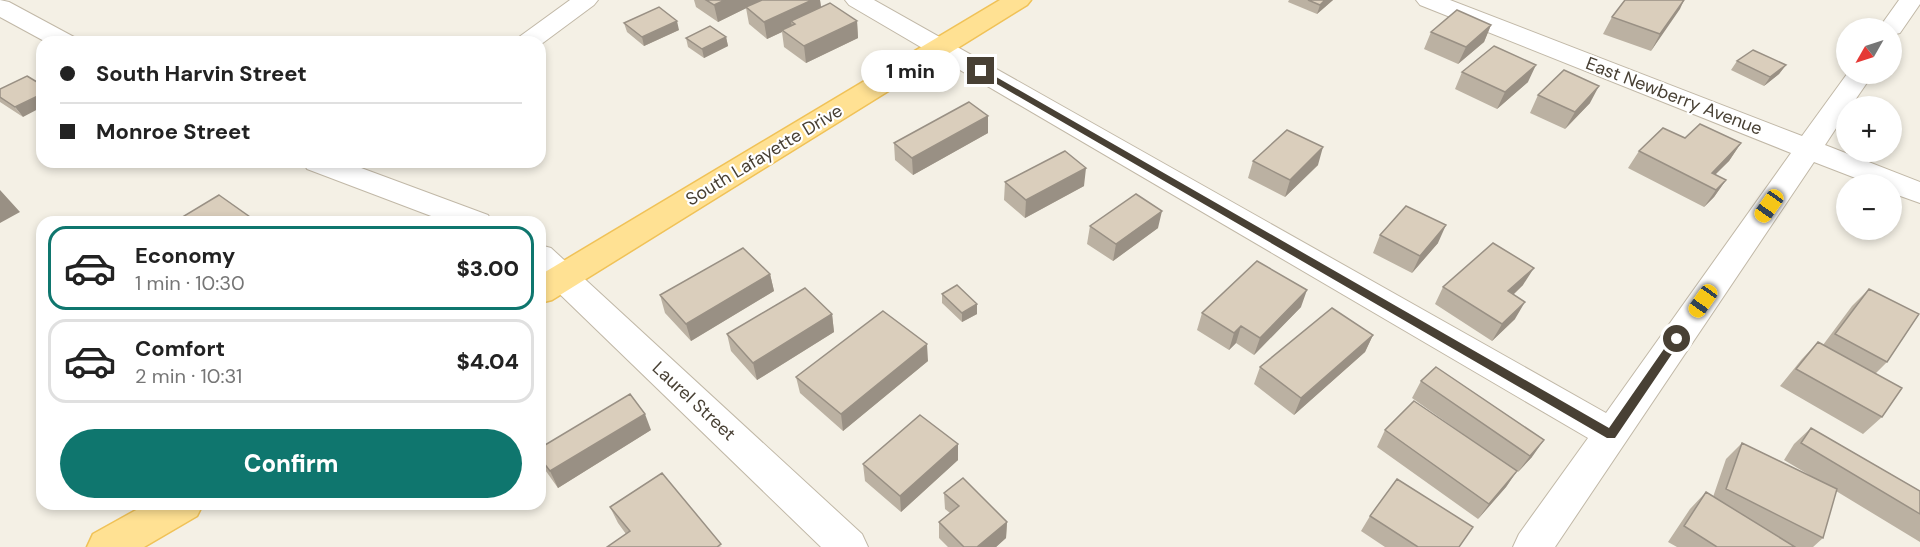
<!DOCTYPE html>
<html lang="en">
<head>
<meta charset="utf-8">
<style>
  body { margin:0; font-family:"DM Sans",sans-serif; background:#f6f6f6; color:#222; height:100vh; display:flex; flex-direction:column; font-size:22px; white-space:nowrap }
  * { box-sizing:border-box; margin:0 }
  p { font-size:20px; color:#767676 }
  .icon { flex:none; width:33px; height:33px; fill:none; stroke:currentColor; stroke-width:2; stroke-linecap:round; stroke-linejoin:round }
  .map { position:relative; flex:1; overflow:hidden }
  .side { position:absolute; left:36px; top:216px; width:510px; height:294px; display:flex; flex-direction:column; background:#fff; border-radius:18px; box-shadow:0 3px 9px #0003 }
  .side>* { flex:none }
  .banner { position:absolute; left:36px; top:36px; width:510px; height:132px; border-radius:18px; box-shadow:0 3px 9px #0003; display:grid; align-content:center; height:132px; padding:0 24px; background:#fff }
  .needle { width:39px; rotate:231deg }
  .fabs { position:absolute; left:1836px; top:18px; display:grid; gap:12px }
  .fabs a { display:grid; place-items:center; width:66px; height:66px; border-radius:50%; background:#fff; box-shadow:0 3px 9px #0003; font-size:30px }
  .end { position:absolute; width:27px; height:27px; margin:-14px; border:8px solid #484034; background:#fff; box-shadow:0 0 0 3px #fff }
  .from { border-radius:50% }
  .bubble { position:absolute; height:42px; border-radius:21px; background:#fff; box-shadow:0 3px 9px #0003; font-size:20px; font-weight:800; line-height:42px; text-align:center }
  .car { position:absolute; width:18px; height:36px; margin:-18px -9px; border-radius:8px; box-shadow:0 0 4px 2px #0007; background:linear-gradient(#f5c518 24%,#345 0 40%,#f5c518 0 76%,#345 0 86%,#f5c518 0) }
  .banner b { display:flex; align-items:center; gap:21px; height:57px; font-size:22px }
  .banner b+b { border-top:2px solid #e0e0e0 }
  .banner i { width:15px; height:15px; background:#222 }
  ul { padding:10px 0 0; list-style:none }
  li { display:flex; align-items:center; gap:18px; height:84px; margin:0 12px 9px; padding:0 12px; border:3px solid #e0e0e0; border-radius:18px }
  li div { flex:1 }
  li b { display:block; font-size:22px }
  li em { font-style:normal; font-weight:800 }
  li.selected { border-color:#0f766e }
  li>.icon { width:54px; height:54px; stroke-width:1.5 }
  .cta { display:flex; gap:12px; margin-top:auto; padding:12px 24px }
  .cta a { flex:1; height:69px; border-radius:36px; background:#0f766e; color:#fff; font-size:24px; font-weight:800; line-height:69px; text-align:center }
  .map>svg:first-child { display:block }
  .lines { fill:none; stroke-linecap:round; stroke-linejoin:round }
  .minor-casing { stroke:#c1b8a7; stroke-width:2 }
  .primary-casing { stroke:#f0c258; stroke-width:3 }
  .minor { fill:#fff; fill-rule:evenodd }
  .primary { fill:#ffe193; fill-rule:evenodd }
  .wall { fill:#bbb1a2 }
  .shaded-wall { fill:#999084 }
  .building { fill:#dacebc; stroke:#999084; stroke-width:1.5 }
  .route { fill:#484034 }
  .labels { text-anchor:middle; stroke-width:4.5; stroke-linejoin:round; paint-order:stroke }
  .street-label { font-size:18px; fill:#484034; stroke:#fff }
</style>
</head>
<body>
<div class="map">
<svg width="1920" height="547" viewBox="0 0 1920 547">
  <rect width="100%" height="100%" fill="#f4f0e5"/>
  <g class="lines">
    <g class="minor-casing">
      <path id="minor" d="M0 0 9 2 74 37 78 42H46L0 17Z
        M570 0H598L594 5 540 45V42H515L519 37Z
        M845 0H874L1606 413 1791 153 1420 5 1416 0H1450L1802 136 1847 74H1873L1851 106H1846V113L1825 145 1920 182V203L1892 193V184H1871L1814 162 1555 547H1513L1519 534 1588 438 849 5Z
        M1899 0H1920V4L1900 33 1892 35V28H1879Z
        M303 162H345L488 215 492 222H447L307 169Z
        M540 245 551 248 862 534 868 547H821L540 275Z"/>
    </g>
    <g class="primary-casing">
      <path id="primary" d="M1000 0H1031L1027 5 552 300 540 303V275Z
        M147 504H203L197 516 144 547H87L93 534Z"/>
    </g>
    <use href="#minor" class="minor"/>
    <use href="#primary" class="primary"/>
  </g>
  <path class="wall" d="M694 0H820L821 7 857 21 858 38 806 63 784 47 782 32 767 39 749 24 746 8 718 22 696 7Z
    M1289 0H1333L1317 14 1288 2Z
    M1625 0H1684L1651 51 1603 34 1612 17Z
    M624 23 679 30 644 46 627 32Z
    M1491 25 1484 42 1458 64 1424 49 1431 32Z
    M726 37 728 46 704 58 688 47 686 38Z
    M1737 61 1786 65 1779 74 1764 86 1731 70Z
    M1462 72 1528 82 1497 109 1455 89Z
    M0 89 23 117 0 102Z
    M1538 95 1590 103 1565 129 1530 113Z
    M988 116V133L913 175 895 160 894 143Z
    M1685 138 1741 143 1729 161 1715 174 1726 180 1714 197 1704 207 1628 168 1639 151Z
    M1253 161 1318 165 1285 197 1248 178Z
    M1005 182 1084 186 1025 218 1004 200Z
    M1090 226 1158 228 1113 261 1087 244Z
    M1380 235 1438 243 1412 273 1373 253Z
    M770 274 774 291 691 341 665 313 660 295Z
    M1523 285 1513 295 1515 319 1492 341 1435 304 1443 287Z
    M1869 289 1887 362 1876 373 1882 417 1863 434 1780 386 1802 359 1818 342 1823 345 1852 306Z
    M942 294 977 304V314L962 322 942 303Z
    M1301 307 1254 355 1236 343 1229 350 1197 330 1202 313Z
    M832 314 834 332 757 380 731 351 727 334Z
    M1373 335 1365 352 1294 415 1254 384 1260 367Z
    M928 361 843 431 800 393 796 377Z
    M1421 381 1532 457 1518 472 1517 471 1506 487 1478 519 1377 447 1385 430 1497 458 1412 398Z
    M1811 428 1920 491V542L1836 491 1823 538 1813 547H1677L1668 542 1690 509 1706 492 1713 497 1726 459 1742 443 1811 476 1784 460 1794 444Z
    M651 430 558 488 543 467 540 461V448Z
    M958 444V460L901 512 865 481 863 464Z
    M944 493 1007 522 1006 538 996 547H948L939 538V522L950 513 945 509Z
    M610 507 722 547 626 534 618 523Z
    M1370 516 1459 547H1385L1361 531Z"/>
  <path class="shaded-wall" d="M725 0H763L718 22 714 5Z
    M812 0H820L822 14 795 24 791 21 792 27 782 30V32L767 39 764 22Z
    M1325 0H1333L1317 14 1320 5Z
    M1684 0 1680 9 1651 51 1660 34Z
    M677 21 679 30 644 46 642 37Z
    M857 21 858 38 806 63 804 46Z
    M1491 25 1484 42 1458 64 1466 47Z
    M726 37 728 46 704 58 702 49Z
    M1536 65 1528 82 1497 109 1505 92Z
    M1786 65 1779 74 1764 86 1770 77Z
    M1599 86 1590 103 1565 129 1575 112Z
    M42 94V107L23 117 15 107Z
    M988 116V133L913 175 912 158Z
    M1741 143 1729 161 1706 184 1712 173Z
    M1323 147 1318 165 1285 197 1290 180Z
    M1086 168 1084 186 1025 218 1026 200Z
    M1726 180 1714 197 1704 207 1716 190Z
    M0 190 20 212 0 223Z
    M1162 211 1158 228 1113 261 1116 244Z
    M250 217 253 222H242Z
    M1446 225 1438 243 1412 273 1420 256Z
    M1534 268 1523 285 1498 309 1508 291Z
    M770 274 774 291 691 341 686 324Z
    M1307 290 1301 307 1254 355 1260 338Z
    M1525 302 1515 319 1492 341 1502 324Z
    M977 304V314L962 322V313Z
    M832 314 834 332 757 380 753 363Z
    M1241 326 1236 343 1229 350 1234 333Z
    M1373 335 1365 352 1294 415 1301 398Z
    M927 344 928 361 843 431 841 414Z
    M645 414 651 430 558 488 550 471Z
    M1544 440 1532 457 1518 472 1530 456Z
    M958 444V460L901 512 900 496Z
    M1517 471 1506 487 1478 519 1489 504Z
    M1007 522 1006 538 996 547H977Z"/>
  <path class="building" d="M706 0H725L714 5Z
    M762 0H812L764 22 746 7Z
    M1308 0H1325L1320 5Z
    M1625 0H1684L1660 34 1612 17Z
    M830 3 857 21 804 46 782 30 795 24 791 21Z
    M659 7 677 21 642 37 624 23Z
    M1457 10 1491 25 1466 47 1431 32Z
    M710 26 726 37 702 49 686 38Z
    M1494 46 1536 65 1505 92 1462 72Z
    M1753 50 1786 65 1770 77 1737 61Z
    M1564 70 1599 86 1575 112 1538 95Z
    M27 76 42 85V94L15 107 0 97V89Z
    M969 102 988 116 912 158 894 143Z
    M1700 124 1741 143 1712 173 1726 180 1716 190 1639 151 1663 128 1685 138Z
    M1287 130 1323 147 1290 180 1253 161Z
    M1065 151 1086 168 1026 200 1005 182Z
    M1136 194 1162 211 1116 244 1090 226Z
    M219 195 250 217 242 222H183L179 219Z
    M1406 206 1446 225 1420 256 1380 235Z
    M1493 243 1534 268 1508 291 1525 302 1502 324 1443 287Z
    M743 248 770 274 686 324 660 295Z
    M1257 261 1307 290 1260 338 1241 326 1234 333 1202 313Z
    M957 285 977 304 962 313 942 294Z
    M805 288 832 314 753 363 727 334Z
    M1869 289 1919 314 1887 362 1835 334Z
    M1332 308 1373 335 1301 398 1260 367Z
    M883 311 927 344 841 414 796 377Z
    M1818 342 1902 388 1882 417 1796 369Z
    M1436 367 1544 440 1530 456 1421 381Z
    M630 394 645 414 550 471 540 458V448Z
    M1414 401 1517 471 1489 504 1385 430Z
    M920 415 958 444 900 496 863 464Z
    M1811 428 1920 491V514L1801 443Z
    M1742 443 1837 489 1823 538 1726 489Z
    M662 473 721 544 717 547H607L630 531 610 507Z
    M963 478 1007 522 977 547H964L939 522 959 506 944 493Z
    M1397 479 1473 527 1459 547H1418L1370 516Z
    M1706 492 1795 547H1717L1684 526Z"/>
  <path class="route" d="M978 70H984L1609 428 1673 336 1677 335 1682 339 1615 438H1607L978 73Z"/>
  <g class="labels">
    <g class="street-label">
      <text transform="translate(1674 96) rotate(21)" y="6">East Newberry Avenue</text>
      <text transform="translate(764 155) rotate(-31)" y="6">South Lafayette Drive</text>
      <text transform="translate(694 401) rotate(43)" y="6">Laurel Street</text>
    </g>
  </g>
</svg>
<div class="fabs">
<a><svg class="needle" viewBox="-14 -14 28 28"><path d="M0-13l5 13h-10z" fill="#e53935"/><path d="M0 13l5-13h-10z" fill="#767676"/></svg></a>
<a>+</a>
<a>−</a>
</div>
<i class="end from" style="left:1677px;top:339px"></i>
<i class="end" style="left:981px;top:71px"></i>
<div class="bubble" style="left:861px;top:50px;width:99px">1 min</div>
<i class="car" style="left:1769px;top:206px;rotate:215deg"></i>
<i class="car" style="left:1703px;top:301px;rotate:215deg"></i>
<div class="banner">
<b><i class="from"></i>South Harvin Street</b>
<b><i></i>Monroe Street</b>
</div>
<section class="side">
<ul>
<li class="selected"><svg class="icon" aria-label="car" viewBox="0 0 24 24"><path d="M5 17H2v-5l4-1 3-4h7l3 4 3 1v5h-3M9 17h6M6 11h13"/><circle cx="7" cy="17" r="2"/><circle cx="17" cy="17" r="2"/></svg><div><b>Economy</b><p>1 min · 10:30</p></div><em>$3.00</em></li>
<li><svg class="icon" aria-label="car" viewBox="0 0 24 24"><path d="M5 17H2v-5l4-1 3-4h7l3 4 3 1v5h-3M9 17h6M6 11h13"/><circle cx="7" cy="17" r="2"/><circle cx="17" cy="17" r="2"/></svg><div><b>Comfort</b><p>2 min · 10:31</p></div><em>$4.04</em></li>
</ul>
<div class="cta"><a>Confirm</a></div>
</section>
</div>
</body>
</html>
